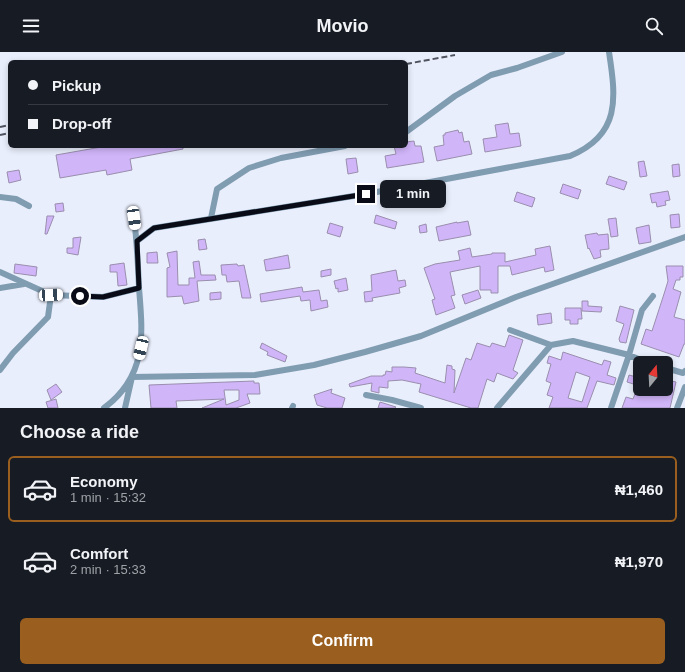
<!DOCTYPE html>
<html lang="en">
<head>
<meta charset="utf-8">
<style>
  body { margin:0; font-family:Helvetica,sans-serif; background:#242831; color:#f1f3f6; height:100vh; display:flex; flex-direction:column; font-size:15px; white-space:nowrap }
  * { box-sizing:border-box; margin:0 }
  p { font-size:13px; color:#9ea1a6 }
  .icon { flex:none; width:22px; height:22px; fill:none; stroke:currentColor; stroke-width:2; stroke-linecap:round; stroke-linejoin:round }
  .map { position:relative; height:356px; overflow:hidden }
  .side { display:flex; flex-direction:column; background:#171b24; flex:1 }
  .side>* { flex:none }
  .top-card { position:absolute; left:8px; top:8px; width:400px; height:88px; border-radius:6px; box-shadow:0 2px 6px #0003; display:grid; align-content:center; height:88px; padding:0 20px; background:#171b24 }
  .needle { width:26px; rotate:18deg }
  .tools { position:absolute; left:633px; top:304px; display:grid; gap:8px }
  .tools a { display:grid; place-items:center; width:40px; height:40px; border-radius:6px; background:#171b24; box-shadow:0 2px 6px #0003; font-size:20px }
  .end { position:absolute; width:18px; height:18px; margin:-9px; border:5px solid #090c17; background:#fff; box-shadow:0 0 0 2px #fff }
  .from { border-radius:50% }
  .bubble { position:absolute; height:28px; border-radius:6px; background:#171b24; box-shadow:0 2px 6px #0003; font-size:13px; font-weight:700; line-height:28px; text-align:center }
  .car { position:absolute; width:12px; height:24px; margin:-12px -6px; border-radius:5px; box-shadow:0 0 3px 1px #0007; background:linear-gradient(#fff 24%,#345 0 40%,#fff 0 76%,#345 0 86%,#fff 0) }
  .top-card b { display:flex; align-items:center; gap:14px; height:38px; font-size:15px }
  .top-card b+b { border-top:1px solid #363941 }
  .top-card i { width:10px; height:10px; background:#f1f3f6 }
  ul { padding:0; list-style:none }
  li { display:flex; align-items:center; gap:12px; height:66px; margin:0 8px 6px; padding:0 12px; border:2px solid transparent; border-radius:6px }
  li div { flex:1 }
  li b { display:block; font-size:15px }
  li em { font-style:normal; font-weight:700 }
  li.selected { border-color:#9a5f1f }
  li>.icon { width:36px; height:36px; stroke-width:1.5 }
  h2 { padding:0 20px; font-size:18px; line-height:48px }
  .action { display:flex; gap:8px; margin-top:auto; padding:8px 20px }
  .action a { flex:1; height:46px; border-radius:6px; background:#9a5f1f; color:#fff; font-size:16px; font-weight:700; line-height:46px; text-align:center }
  header { display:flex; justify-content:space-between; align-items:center; height:52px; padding:0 20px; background:#171b24; font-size:18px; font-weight:700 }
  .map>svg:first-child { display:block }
  .building { fill:#d0b5f9; stroke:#9a8eae; fill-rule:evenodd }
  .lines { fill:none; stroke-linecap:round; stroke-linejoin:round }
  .street { stroke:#809cb1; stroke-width:6 }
  .rail { stroke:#4f535f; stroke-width:2; stroke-dasharray:6 3; stroke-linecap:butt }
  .route { stroke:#090c17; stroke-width:5 }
</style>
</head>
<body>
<header><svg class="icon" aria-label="menu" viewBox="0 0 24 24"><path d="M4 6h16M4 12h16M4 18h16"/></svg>Movio<svg class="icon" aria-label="search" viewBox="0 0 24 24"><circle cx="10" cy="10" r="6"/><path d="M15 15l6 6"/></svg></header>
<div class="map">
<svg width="685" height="356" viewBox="0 0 685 356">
  <rect width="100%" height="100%" fill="#e9eefc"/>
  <path class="building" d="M508 71 510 82 519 81 521 94 485 100 483 87 497 85 495 73Z
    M458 78 459 81 462 80 464 90 469 89 472 102 437 109 434 95 444 93 443 83H445V81Z
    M414 89 415 94H421L424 110 387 116 385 104 396 102 394 94H406V90Z
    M107 94H183V97L130 107 132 118 107 123 106 118 60 126 56 103Z
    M356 106 358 120 348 122 346 107Z
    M644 109 647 124 640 125 638 110Z
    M679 112 680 124 673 125 672 113Z
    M19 118 21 128 9 131 7 120Z
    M609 124 627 130 624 138 606 132Z
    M563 132 581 138 578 147 560 141Z
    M668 139 670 148 665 149 666 153 657 155 656 150 652 151 650 142Z
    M517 140 535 146 532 155 514 149Z
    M63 151 64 159 56 160 55 152Z
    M679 162 680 175 671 176 670 163Z
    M376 163 397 170 395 177 374 171Z
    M47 164H54L47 182H45Z
    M616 166 618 184 611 185 608 167Z
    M468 169 471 183 439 189 436 175 457 170V171Z
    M330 171 343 175 340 185 327 181Z
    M426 172 427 180 420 181 419 174Z
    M649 173 651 190 639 192 636 176Z
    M597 181 598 183 608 182 609 197 600 198 601 205 594 207 589 196 588 197 585 183Z
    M81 185 78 203 67 201V196H73V186Z
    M205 187 207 197 199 198 198 188Z
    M550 194 554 218 545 220 544 215 512 223 510 214H498V241H491V238H480V214L450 220 455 243 451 244 455 256 436 263 432 248 435 247 424 216 435 212 460 208 458 199 470 196 472 205 492 202V201H505V210L536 203 535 197Z
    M177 199 178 233H189V226H195L193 210 199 209 201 223H215L216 228 197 229 199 249 184 252 182 244 167 245V216L170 215 167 201Z
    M157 200 158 211H147V201Z
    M288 203 290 216 266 219 264 208Z
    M124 211 127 233 118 234 117 220H110V213Z
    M15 212 37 215 36 224 14 221Z
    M237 212 238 214 244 213 251 246H242L239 229 227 230 226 223H222L221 213Z
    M666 214H683V225H680V228H676L673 237 681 240 674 265 685 268V292H684L679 305 641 292 646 277 652 279 664 242 668 229Z
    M331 217V223L321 225V219Z
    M396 218 398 229 405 228 406 234 399 236 400 241 372 246 373 249 365 250 364 240 372 239 371 223Z
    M346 226 348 238 338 240V236L336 237 334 229Z
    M302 235 303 240 319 238 321 249 327 248 328 255 311 259 310 248 301 249 300 244 261 250 260 242Z
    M478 238 481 246 465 252 462 243Z
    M221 240V247L210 248V241Z
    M582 249H588V254L602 255 601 260 582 259Z
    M620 254 634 258 626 291 620 290 619 287 624 272 616 269Z
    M565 256H581L582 267H578V272H570V268H565Z
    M551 261 552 271 538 273 537 263Z
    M509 283 523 288 513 318 518 321 513 327 497 321 494 330 487 327 478 356H471L419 340 421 332 402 328 388 329V336L379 335V341L371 339 372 331 350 335 349 332 371 324H383V323H385L386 319 392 320V315H404L416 316 415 321 445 331 447 313 452 314V317L455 318 454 341 466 306 471 308 477 291 490 295 492 291 505 295Z
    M262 291 287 304 285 310 267 303 268 300 260 296Z
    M563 300 602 313 604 308 611 310 607 323 616 326 614 333 597 329 587 356H549L553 345 547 343 551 331 546 329 551 312 547 311 549 304 561 308ZM576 320 590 325 582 350 568 346Z
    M629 323 640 326V334L627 330Z
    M254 329V331H259L260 342H247L250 351 236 356H202L224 347 176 349 177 356H151L149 333ZM224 338H239V348L226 353Z
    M671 329 676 330 670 356H622L626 345 633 347 637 337H668Z
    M56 332 62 340 51 348 47 338Z
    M332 337 331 341 345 346 342 356H327L317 353 314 343Z
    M56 347 58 356H48L46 350Z
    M380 350 396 355 395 356H378Z"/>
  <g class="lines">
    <path class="street" d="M406 80 455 44 491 23 517 16 562 0
      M0 145 16 147 29 154
      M211 166 217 137 249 116 281 106 345 94
      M137 189 154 176 366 142 570 104C621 83 616 46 609 0
      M0 220 51 243 103 245 139 236
      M0 236 24 232
      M510 278 551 293
      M666 316 683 321 685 319
      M0 318 13 301 48 265 51 243
      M366 343 392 348 421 356
      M104 356C147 324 143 284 139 236 138 213 137 189 134 166
      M125 356 132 325 255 323 314 313 365 300 421 284 516 245 685 185
      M292 356 293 354
      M497 356 551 293 573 289 629 303 648 311
      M611 356 629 303 642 258 653 244
      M677 356 685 335"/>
    <path class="rail" d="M406 12 455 3
      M0 75 10 73
      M0 83 10 81"/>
  </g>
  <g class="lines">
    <path class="route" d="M80 244 103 245 139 236 137 189 154 176 366 142"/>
  </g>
</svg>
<div class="tools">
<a><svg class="needle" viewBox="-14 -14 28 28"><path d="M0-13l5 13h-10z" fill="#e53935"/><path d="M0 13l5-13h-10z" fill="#9ea1a6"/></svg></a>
</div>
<i class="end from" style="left:80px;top:244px"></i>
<i class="end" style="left:366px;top:142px"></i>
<div class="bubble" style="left:380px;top:128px;width:66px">1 min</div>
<i class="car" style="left:134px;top:166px;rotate:172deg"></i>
<i class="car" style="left:51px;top:243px;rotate:87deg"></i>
<i class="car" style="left:141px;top:296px;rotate:193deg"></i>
<div class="top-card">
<b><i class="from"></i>Pickup</b>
<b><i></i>Drop-off</b>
</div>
</div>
<section class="side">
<h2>Choose a ride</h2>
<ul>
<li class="selected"><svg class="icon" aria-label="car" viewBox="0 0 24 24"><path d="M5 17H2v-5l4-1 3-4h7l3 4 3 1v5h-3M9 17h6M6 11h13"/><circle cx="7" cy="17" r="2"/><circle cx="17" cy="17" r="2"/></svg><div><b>Economy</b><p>1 min · 15:32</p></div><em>₦1,460</em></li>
<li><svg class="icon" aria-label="car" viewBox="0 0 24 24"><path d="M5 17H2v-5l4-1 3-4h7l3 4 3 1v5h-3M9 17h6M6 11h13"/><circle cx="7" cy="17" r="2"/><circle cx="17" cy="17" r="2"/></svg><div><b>Comfort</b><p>2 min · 15:33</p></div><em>₦1,970</em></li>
</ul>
<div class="action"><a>Confirm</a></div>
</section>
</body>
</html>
